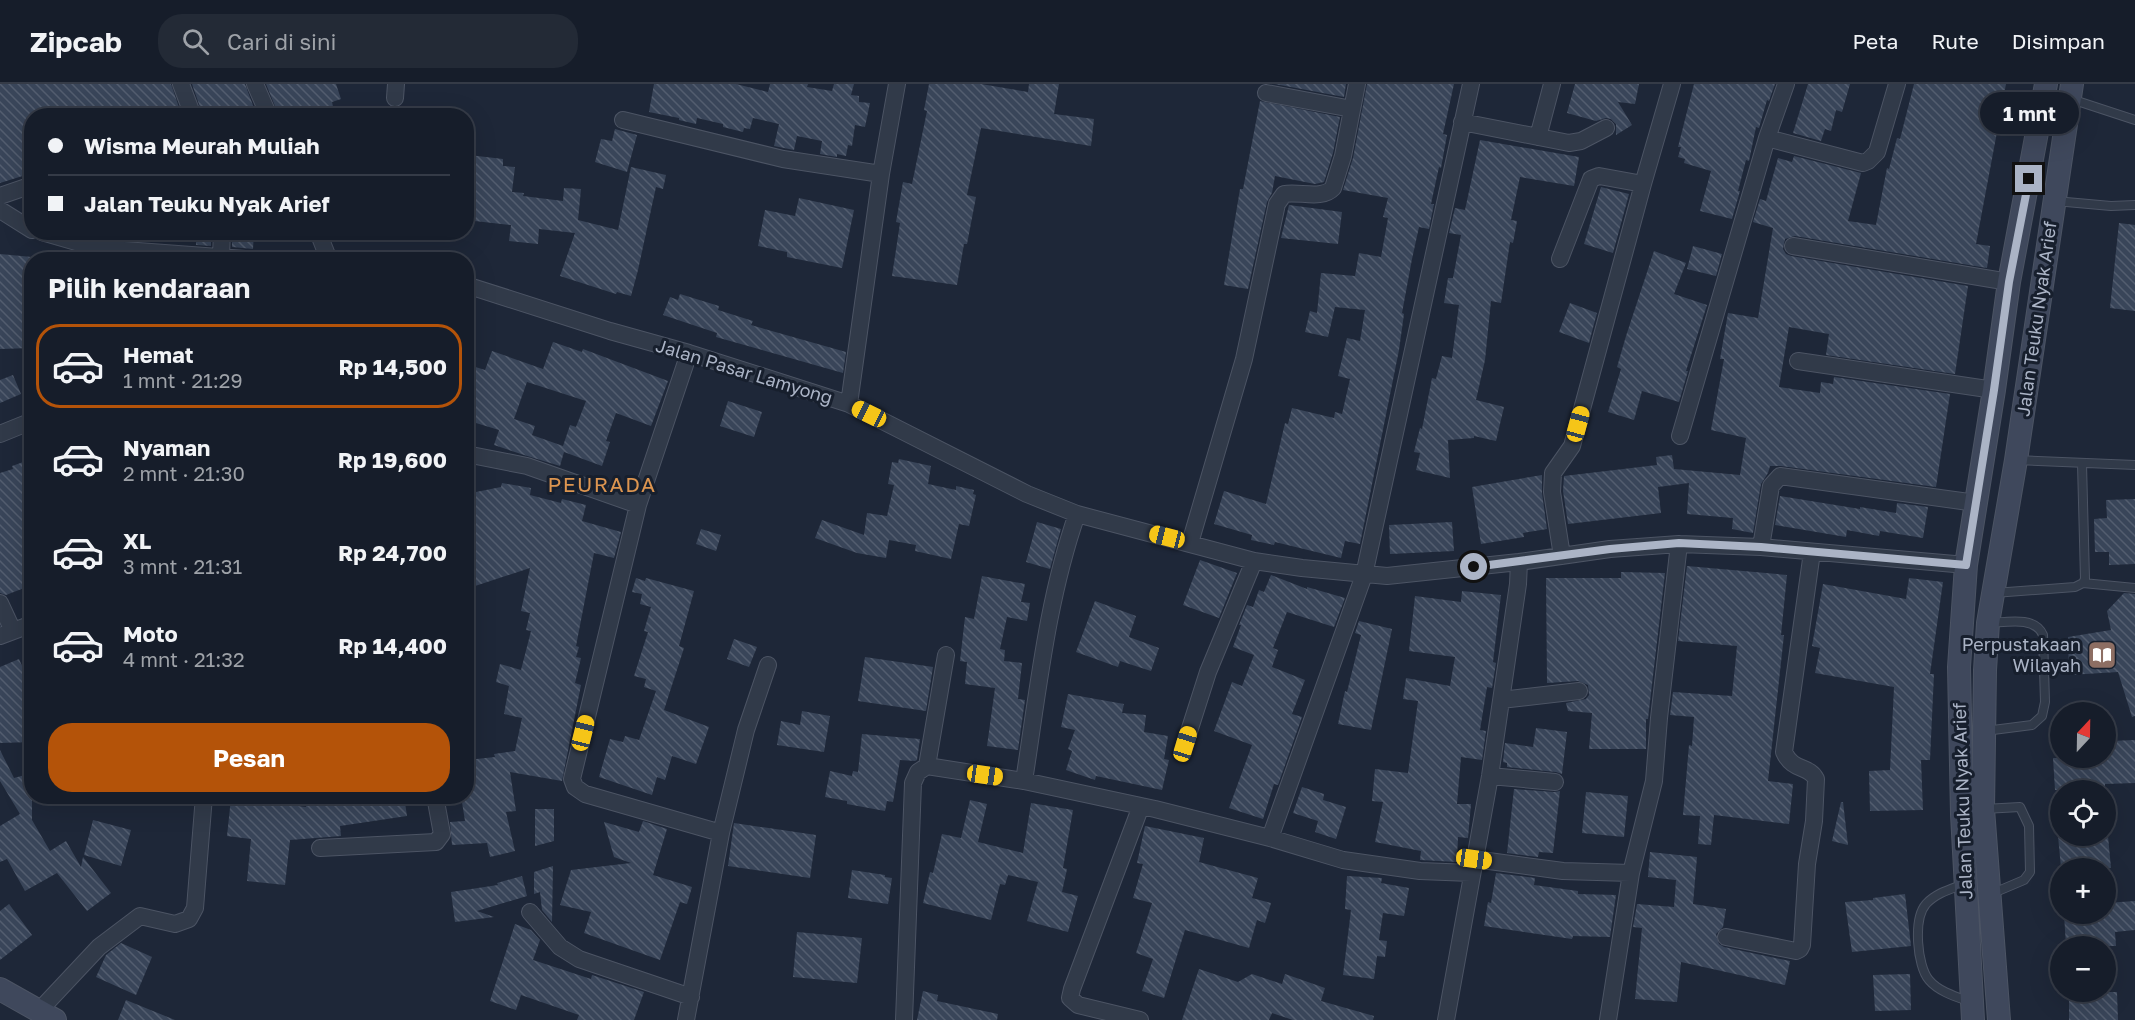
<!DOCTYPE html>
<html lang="id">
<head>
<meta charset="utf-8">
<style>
  body { margin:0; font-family:"Golos Text",sans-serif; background:#232a36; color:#f1f3f6; height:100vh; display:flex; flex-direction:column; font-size:22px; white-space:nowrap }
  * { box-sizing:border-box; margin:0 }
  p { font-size:20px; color:#9ea2a8 }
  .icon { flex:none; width:33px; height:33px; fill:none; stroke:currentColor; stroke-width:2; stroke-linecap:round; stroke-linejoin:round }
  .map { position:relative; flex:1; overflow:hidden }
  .sheet { position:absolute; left:24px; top:168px; width:450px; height:552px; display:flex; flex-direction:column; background:#161d2a; border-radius:24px; box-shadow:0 6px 24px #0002,0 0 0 2px #353b47 }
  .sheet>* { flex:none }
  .top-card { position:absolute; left:24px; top:24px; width:450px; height:132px; border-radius:24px; box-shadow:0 6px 24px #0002,0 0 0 2px #353b47; display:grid; align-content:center; height:132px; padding:0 24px; background:#161d2a }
  .needle { width:39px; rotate:22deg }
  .fabs { position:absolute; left:2050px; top:618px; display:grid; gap:12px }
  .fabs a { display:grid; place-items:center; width:66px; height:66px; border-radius:50%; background:#161d2a; box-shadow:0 6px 24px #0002,0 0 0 2px #353b47; font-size:30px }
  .end { position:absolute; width:27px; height:27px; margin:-14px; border:8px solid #abb4c6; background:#111; box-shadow:0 0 0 3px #111 }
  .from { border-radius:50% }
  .bubble { position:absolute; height:42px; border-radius:21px; background:#161d2a; box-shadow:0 6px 24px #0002,0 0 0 2px #353b47; font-size:20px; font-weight:700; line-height:42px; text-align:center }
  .car { position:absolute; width:18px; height:36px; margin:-18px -9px; border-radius:8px; box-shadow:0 0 4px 2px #0007; background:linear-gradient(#f5c518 24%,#345 0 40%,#f5c518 0 76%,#345 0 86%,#f5c518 0) }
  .top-card b { display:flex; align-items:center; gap:21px; height:57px; font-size:22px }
  .top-card b+b { border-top:2px solid #353b47 }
  .top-card i { width:15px; height:15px; background:#f1f3f6 }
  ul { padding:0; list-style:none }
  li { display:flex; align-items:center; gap:18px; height:84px; margin:0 12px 9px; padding:0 12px; border:3px solid transparent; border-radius:24px }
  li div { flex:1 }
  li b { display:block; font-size:22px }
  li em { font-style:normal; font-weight:700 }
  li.selected { border-color:#b45309 }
  li>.icon { width:54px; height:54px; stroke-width:1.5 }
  h2 { padding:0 24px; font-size:27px; line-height:72px }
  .cta { display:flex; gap:12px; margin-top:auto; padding:12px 24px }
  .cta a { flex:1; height:69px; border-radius:24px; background:#b45309; color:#fff; font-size:24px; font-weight:700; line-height:69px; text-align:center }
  header { display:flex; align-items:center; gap:36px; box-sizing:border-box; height:84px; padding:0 30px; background:#161d2a; border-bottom:2px solid #353b47 }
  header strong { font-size:28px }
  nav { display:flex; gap:33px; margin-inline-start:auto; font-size:21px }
  .search { width:420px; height:54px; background:#232a36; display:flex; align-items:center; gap:15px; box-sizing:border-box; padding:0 21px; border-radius:24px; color:#9ea2a8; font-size:22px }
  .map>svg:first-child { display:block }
  .building { fill:url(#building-back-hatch); fill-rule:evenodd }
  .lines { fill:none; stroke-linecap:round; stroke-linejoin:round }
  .lane-casing { stroke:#4c5464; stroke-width:10 }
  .street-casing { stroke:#4c5464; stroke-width:18 }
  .secondary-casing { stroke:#4c5464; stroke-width:24 }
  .lane { stroke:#313a49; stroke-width:8 }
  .street { stroke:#313a49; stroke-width:16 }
  .secondary { stroke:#3f485c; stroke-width:22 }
  .route { stroke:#abb4c6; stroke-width:8 }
  .labels { text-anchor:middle; stroke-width:6; stroke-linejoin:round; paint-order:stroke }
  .street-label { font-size:18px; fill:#abb4c6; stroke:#171f2d }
  .poi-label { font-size:18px; fill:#abb4c6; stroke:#171f2d; text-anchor:end }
  .quarter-label { font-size:21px; letter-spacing:1.5px; fill:#dc9550; stroke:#171f2d }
</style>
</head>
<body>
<header>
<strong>Zipcab</strong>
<div class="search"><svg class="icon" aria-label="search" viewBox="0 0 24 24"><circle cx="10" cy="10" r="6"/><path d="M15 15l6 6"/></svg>Cari di sini</div>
<nav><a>Peta</a><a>Rute</a><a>Disimpan</a></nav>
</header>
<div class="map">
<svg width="2135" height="936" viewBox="0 0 2135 936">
  <defs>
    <pattern id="building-back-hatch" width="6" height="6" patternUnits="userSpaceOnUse" patternTransform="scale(1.5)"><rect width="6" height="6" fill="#394559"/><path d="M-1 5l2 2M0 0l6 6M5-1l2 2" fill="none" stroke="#535d6f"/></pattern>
  </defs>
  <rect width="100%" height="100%" fill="#1e2738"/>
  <path class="building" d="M0 0H171L182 32H32V89L0 99Z
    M192 0H245L257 32H203Z
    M266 0H336L341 15 332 18 335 32H279Z
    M654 0H736L768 8 770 0H808L807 3 832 7 834 0H854L851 11 859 12V18L870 19 865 43 855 41 852 62 848 61 846 72 837 70V73L820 70 822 57 797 52 794 66 774 62 779 40 753 34 750 45 744 44 743 48 723 43V40L697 34 696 40 679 36V34L649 28Z
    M929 0H981L1028 8 1029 0H1059L1054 30 1094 35 1091 62 981 44 967 111 976 113 967 160H964L957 201 892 192 900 139 896 138 903 98 912 100 927 27 924 26Z
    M1275 0H1346L1344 13Z
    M1367 0H1454L1443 50 1447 51 1441 84 1439 83 1431 120H1434L1429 145 1419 143 1412 175 1402 229 1404 230 1399 266 1360 460 1345 457 1341 474 1275 458 1274 461 1251 456 1252 451 1214 440 1224 407 1266 420 1285 339 1288 340 1292 324 1334 334 1335 328 1342 330 1350 295 1338 292 1347 254 1360 257 1365 226 1335 223 1328 253 1305 248 1310 227 1317 229 1321 189 1355 192 1359 169 1381 173 1388 134 1383 133 1388 114 1343 106 1353 74Z
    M1575 0H1639L1635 20 1618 18 1632 41 1616 51V40L1611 35 1606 34 1596 37 1567 29Z
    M1694 0H1775L1769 17 1767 16 1759 44 1756 43 1749 77 1746 76 1738 107H1740L1732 135 1700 127 1711 87 1684 79 1685 75 1678 73 1681 63H1678Z
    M1808 0H1850L1842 28 1836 26 1831 47 1825 45 1821 57 1793 49Z
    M1914 0H2006L1976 160 1990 162 1987 184 1795 152 1785 155 1783 165 1786 170 1791 172 1968 202 1955 290 1826 271 1829 250 1789 243 1779 303 1820 309 1821 298 1833 300 1834 293 1950 310 1936 403 1781 382H1770L1768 389 1761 400 1753 449 1732 445 1733 434 1687 430 1689 399 1658 403 1661 429 1568 440 1563 407 1564 392 1657 381 1656 373 1672 371 1674 385 1740 391 1746 354 1711 346 1724 275H1720L1728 229 1758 234 1773 144 1753 138 1760 115 1766 117 1778 74 1792 78 1794 72 1861 89 1848 137 1876 141 1887 84 1889 85 1897 54 1900 55Z
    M1260 17 1340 33 1333 69 1324 98 1315 100 1275 92 1272 109 1267 118 1248 205 1224 201 1240 105H1243Z
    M615 45 637 51 627 88 595 78 601 55 612 57Z
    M1480 56 1579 73 1574 102 1520 93 1511 136 1517 137 1513 159 1510 158 1501 219 1491 217 1485 276 1476 316 1504 323 1496 357 1474 352V354L1448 356 1450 394 1416 386 1420 369 1414 368 1420 344 1422 345 1432 294 1436 295 1442 272 1452 274 1459 221 1444 219 1448 194H1453L1461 151 1449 149 1455 124 1465 126Z
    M469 71 503 75V82L515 83 512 108 524 109 523 112 563 117 564 104 581 105 578 136 618 146 631 83 666 91 663 105 656 103 638 186 631 212 617 208 616 210 560 192 575 149 539 145 538 160 509 157 511 141 466 136Z
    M1601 103 1629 110 1613 169 1584 160Z
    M799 114 854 126 842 184 787 173V168L758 162 765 126 795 132Z
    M1289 121 1342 128 1338 160 1281 154Z
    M2119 139 2135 141V227L2110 224Z
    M196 148H211V162L196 161Z
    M232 148H254L253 165 232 163Z
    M1693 162 1722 170 1716 192 1687 185Z
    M1654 167 1686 179 1674 210 1707 221 1686 287H1688L1679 318 1642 307 1634 336 1608 328 1621 285 1617 283 1626 252Z
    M0 170 32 173 26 236H32V264L0 265Z
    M680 210 719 222 718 226 753 237 751 241 846 268 843 289 716 253 717 249 663 231 670 213 678 216Z
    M1570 219 1597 229 1589 259 1559 248Z
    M553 258 582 268 583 265 668 297 651 342 616 329 606 357 610 358 602 382 564 368 560 382 524 371 494 361 499 346 466 336V280L485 286 492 267 543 285ZM527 298 586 317 576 343 570 341 563 362 532 351 535 342 514 335Z
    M13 291 21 310 0 319V296Z
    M728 317 762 328 754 353 720 342Z
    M32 375V501L6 511 0 509V389L13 385 12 382Z
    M899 375 931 382 928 400 956 406V402L974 406 973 410 976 411 969 442 959 440 951 475 915 467 916 461 889 456 886 474 857 469 815 454 822 436 864 451 867 429 887 432 894 401 888 400 892 378 898 379Z
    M1542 391V409L1547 445 1523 449 1524 453 1481 460 1472 403Z
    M502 399 531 404 530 411 561 419 562 415 586 421 582 437 621 448 614 474 594 469 576 562 579 563 576 573 581 574 575 599 581 601 562 697 510 688 516 727 506 728 515 767 490 773 487 759 452 761 450 738 465 737 461 712H466V700L469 699 467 676 495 673 494 670 515 667 522 634 504 630 509 602 496 598 500 580 521 586 531 547 526 546 530 529 521 527 530 484 466 505V410L501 403Z
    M1780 412 1860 425V423L1896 429 1897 419 1928 423 1923 454 1880 447 1879 452 1847 446 1846 453 1775 441Z
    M2135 415V480L2109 481V468H2095L2094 435 2107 434 2106 416Z
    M1037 438 1061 445 1050 485 1026 478Z
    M1452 438 1454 467 1390 470 1389 441Z
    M701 445 721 451 716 467 696 460Z
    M1200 476 1237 489 1219 534 1183 521Z
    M1687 482 1787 491 1781 551H1784L1768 697 1793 700 1789 740 1714 731 1711 761 1698 760 1700 732 1683 731 1689 661 1692 662 1694 633 1670 631 1673 608 1732 612 1737 562 1678 557Z
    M1621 488 1665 489 1648 635H1646V665H1589L1592 629 1568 627 1566 619 1586 615 1589 611 1588 601 1578 597 1547 599 1546 494H1621Z
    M1271 491 1307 505V503L1345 514 1334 543 1287 528 1273 564 1278 566 1272 583 1305 596 1292 630 1302 633 1278 701 1274 700 1263 735 1229 724 1252 661 1214 647 1232 598 1242 602 1254 571 1233 563 1241 541H1239L1247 521 1253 523 1259 506 1264 508Z
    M982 492 1025 500 1021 518 1030 519 1027 537 1007 533 1000 565 1005 566 1004 577 1022 579 1018 615 1025 616 1018 666 987 662 995 604 965 600 967 578 960 577 965 533 974 535Z
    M636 494 645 497 646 494 694 507 679 562 684 564 664 626 709 643 696 680 672 672 665 696 657 693 652 711 599 693 610 655 623 658 625 652 639 656 656 607 644 603 646 595 634 592 648 548 644 547 651 523 640 520 642 510 632 508Z
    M1909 494 1943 498 1930 590H1934L1930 676H1921L1923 726 1870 727 1869 687 1890 686 1894 603 1815 589 1820 564 1812 562 1823 500 1906 515Z
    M1462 507 1501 511 1493 578 1496 579 1492 604 1487 603 1480 646 1486 647 1482 676 1461 673 1457 720H1471L1468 754 1458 753 1457 778 1420 776 1421 767 1375 758 1383 718 1372 717 1375 685 1408 689 1418 617 1403 615 1406 594 1450 602 1455 573 1409 567 1415 512 1461 518Z
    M2124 509 2135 510V632L2132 633 2118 588 2069 591 2068 553 2111 546 2107 527Z
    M1095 517 1136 532 1129 553 1159 564 1151 587 1120 577 1118 583 1076 568Z
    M1359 537 1392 545 1371 646 1338 640 1345 607 1347 608 1361 551 1355 549Z
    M734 555 757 563 749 583 727 575Z
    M865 573 933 583 926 627 858 617Z
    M19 575 32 604V658L0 659V583Z
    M1068 610 1124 620 1122 629 1146 631 1144 648 1168 652 1164 675 1169 676 1162 706 1096 692 1095 696 1066 686 1072 667 1068 665 1075 646 1061 643Z
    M802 627 830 632 824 668 777 661 781 637 800 641Z
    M1536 644 1567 648 1562 690 1556 688 1507 683V679L1503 678 1505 659 1533 663Z
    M862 650 920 655 917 676 915 677 900 676 893 718 887 717 885 727 847 720V717L825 713 830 687 852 692 853 687 858 688Z
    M2135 656V699L2105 700V706H2055L2053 674H2106V664H2110V657Z
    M0 666 14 694 32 689V736L50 767 66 757 81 783 83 773 111 809 87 827 57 789 25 807 7 775 0 778V742L20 730 0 697Z
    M1302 703 1324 710 1323 716 1346 723 1336 755 1315 748 1318 737 1293 729Z
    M1514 705 1554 708 1560 707 1553 769 1539 768 1538 773 1507 769Z
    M1586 708 1628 712 1624 753 1582 749Z
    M340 712H404L407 732 340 742 341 752 290 756 285 801 247 797 251 755 227 752 231 714 306 723 305 715Z
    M970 716 987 720 978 758 1023 769 1031 719 1073 726 1063 784 1067 785 1062 808 1078 812 1068 848 1027 837 1038 798 1008 791 1005 801 1000 800 991 836 923 819 930 788 933 789 942 750 961 754Z
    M1841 718H1843L1848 761 1832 757Z
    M535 725H554V757L535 762Z
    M93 736 131 746 121 782 84 771Z
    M643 737 667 745 653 791 692 803 687 820 680 818 660 876 584 849 591 828 560 821 571 786 631 779 614 773 604 738 639 748Z
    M734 739 816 751 810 794 728 782Z
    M1145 742 1204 754 1199 778 1258 794 1252 814 1271 819 1265 839 1257 836 1249 864 1185 846 1164 914 1142 907 1153 875 1136 869 1152 819 1133 814 1143 780 1137 779Z
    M2058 752H2108L2111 784H2061Z
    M1650 768 1697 773 1693 820 1726 825 1723 843 1716 850 1719 860 1724 863 1790 877 1785 901 1681 878 1677 918 1635 915 1642 844 1633 843 1637 820 1674 823 1676 796 1648 793Z
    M553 782 552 838 542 826 540 808 534 810V788Z
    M852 786 885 791V793L892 794 888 820 848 814Z
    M1496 789 1535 794 1534 801 1578 807V810L1616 811 1610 853 1573 852 1572 855 1484 842 1488 818 1491 819Z
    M522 792 527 812 477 827 494 833 455 838 451 808 498 801 497 799Z
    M1347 792 1382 794 1381 799 1409 804 1404 832 1383 829 1379 856 1387 857 1385 873 1377 872 1374 895 1343 891 1351 826 1345 825Z
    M1905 810 1911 862 1852 868 1845 818 1873 816V814Z
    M2135 817V846L2115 848 2116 862H2066L2064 830H2106V819Z
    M9 820 32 851 0 876V827Z
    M515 840 531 846 540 856 533 876 591 895 592 891 644 908 634 936H577L579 931 521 911 516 926 490 917Z
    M797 848 862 854 857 899 793 893Z
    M121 859 152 873 136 911 96 893 106 871Z
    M1199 885 1238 898 1252 890 1282 900 1285 890 1325 904 1321 917 1374 932 1373 936H1293L1272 929 1269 936H1182Z
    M1910 890 1911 926 1875 927 1873 891Z
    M923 907 938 911 937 917 998 930 997 936H917Z
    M2069 908H2117L2118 936H2069Z
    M126 916 175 936H118Z"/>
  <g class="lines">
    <g class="lane-casing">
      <path id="lane" d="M2071 15 2135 36
        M2055 117 2111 122 2135 121
        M2016 376 2135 381
        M2083 499 2135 504
        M1994 509 2075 503 2083 499 2085 495 2082 380
        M1985 647 2032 641 2042 632 2045 618 2043 551C2035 532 2007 538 1991 539
        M1984 725 2020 723 2029 742 2030 788 2024 796 1991 810
        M1964 800C1951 805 1936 809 1926 820 1913 835 1917 882 1929 896 1939 908 1957 913 1971 918"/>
    </g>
    <g class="street-casing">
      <path id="street" d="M181 0 193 32
        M255 0 269 32
        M1266 9 1352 25
        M395 14 396 0
        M623 36 783 75 881 90
        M1462 38 1569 59 1581 57 1606 44
        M1538 53 1552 0
        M1767 54 1863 79 1868 77 1877 68 1897 0
        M0 112 32 101
        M0 126 32 146
        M42 148 97 164 259 176
        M318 148 329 176
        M1793 162 2009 198
        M221 172 222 148
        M1560 175 1591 95 1599 92 1643 100
        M466 201 610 247 689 269 849 320 1027 410 1077 430 1254 477 1302 484 1387 492 1519 478 1610 465 1679 460 1761 463 1966 481
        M689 269 638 421 572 695 575 703 585 710 721 749
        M1798 277 1994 306
        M849 320 881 90 897 0
        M0 350 32 337
        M1680 352 1767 54 1786 0
        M466 370 527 382 638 421
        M1190 459 1244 275 1277 120 1284 110C1299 107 1322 116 1333 104L1343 72 1357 0
        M1761 463 1771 402 1780 392 1976 419
        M1562 472 1552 408 1553 389 1572 362 1643 100 1672 0
        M0 519 13 547
        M0 552 32 540
        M1501 616 1579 607
        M1185 660 1208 588 1254 477
        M927 682 946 571
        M1490 692 1555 698
        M1024 697C1038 607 1047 516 1077 430
        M1270 754 1364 491 1471 0
        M320 764 436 758 442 750 435 712
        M1474 775 1563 787 1631 789
        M530 828 560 863 579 875 691 913
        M1726 853 1796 867 1800 865 1802 861 1807 780 1814 737 1816 695C1809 681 1793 688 1784 668L1812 468
        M38 928 99 863 140 832 175 840 189 835 195 824 204 712
        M686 936 721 749 746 646 768 581
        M904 936 913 699 918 688 927 682 1024 697 1155 725 1270 754 1343 776 1420 787 1471 789
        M1140 936 1078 921 1070 914 1072 905 1141 722
        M1446 936 1490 692 1518 500 1519 478
        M1608 936 1631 789 1654 697 1659 634 1679 460"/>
    </g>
    <g class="secondary-casing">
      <path id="secondary" d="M0 905 55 936
        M1973 936 1962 730 1959 583 1966 481 1994 306 2009 198 2046 0
        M1999 936 1983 725 1985 586 1988 539 2016 376 2072 0"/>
    </g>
    <use href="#lane" class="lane"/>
    <use href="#street" class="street"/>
    <use href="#secondary" class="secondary"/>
  </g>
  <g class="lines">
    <path class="route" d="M1474 483 1610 465 1679 459 1761 463 1966 481 1994 306 2009 198 2029 95"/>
  </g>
  <defs>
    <g id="library-square" transform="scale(1.5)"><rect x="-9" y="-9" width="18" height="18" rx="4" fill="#8d6e63" stroke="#171f2d"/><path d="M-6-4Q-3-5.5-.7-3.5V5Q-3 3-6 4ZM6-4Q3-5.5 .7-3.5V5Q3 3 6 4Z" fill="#fff"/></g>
  </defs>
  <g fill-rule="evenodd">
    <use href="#library-square" x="2102" y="571"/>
  </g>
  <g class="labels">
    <g class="street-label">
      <text transform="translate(2037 235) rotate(-82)" y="6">Jalan Teuku Nyak Arief</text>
      <text transform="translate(744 288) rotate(17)" y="6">Jalan Pasar Lamyong</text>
      <text transform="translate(1963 717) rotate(-92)" y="6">Jalan Teuku Nyak Arief</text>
    </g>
    <g class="poi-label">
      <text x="2081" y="567">Perpustakaan<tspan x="2081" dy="21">Wilayah</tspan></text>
    </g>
    <g class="quarter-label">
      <text x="602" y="408">PEURADA</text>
    </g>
  </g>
</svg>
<div class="fabs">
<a><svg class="needle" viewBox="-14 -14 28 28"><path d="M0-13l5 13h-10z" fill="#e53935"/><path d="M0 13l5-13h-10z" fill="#9ea2a8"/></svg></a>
<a><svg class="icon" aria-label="locate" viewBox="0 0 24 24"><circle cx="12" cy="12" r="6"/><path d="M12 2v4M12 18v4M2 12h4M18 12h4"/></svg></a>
<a>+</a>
<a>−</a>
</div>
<i class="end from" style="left:1474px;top:483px"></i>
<i class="end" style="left:2029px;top:95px"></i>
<div class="bubble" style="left:1980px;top:8px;width:99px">1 mnt</div>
<i class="car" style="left:869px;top:330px;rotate:296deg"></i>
<i class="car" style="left:1578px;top:340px;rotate:15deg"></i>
<i class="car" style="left:1167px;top:453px;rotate:284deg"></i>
<i class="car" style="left:583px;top:649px;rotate:14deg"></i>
<i class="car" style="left:1185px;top:660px;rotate:17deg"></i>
<i class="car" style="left:985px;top:691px;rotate:98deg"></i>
<i class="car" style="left:1474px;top:775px;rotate:98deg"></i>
<div class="top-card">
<b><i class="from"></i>Wisma Meurah Muliah</b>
<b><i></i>Jalan Teuku Nyak Arief</b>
</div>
<section class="sheet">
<h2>Pilih kendaraan</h2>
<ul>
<li class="selected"><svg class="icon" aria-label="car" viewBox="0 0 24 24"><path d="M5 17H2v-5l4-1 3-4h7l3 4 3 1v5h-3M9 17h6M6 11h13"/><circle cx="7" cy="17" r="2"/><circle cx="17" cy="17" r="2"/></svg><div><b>Hemat</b><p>1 mnt · 21:29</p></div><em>Rp 14,500</em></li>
<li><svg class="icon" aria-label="car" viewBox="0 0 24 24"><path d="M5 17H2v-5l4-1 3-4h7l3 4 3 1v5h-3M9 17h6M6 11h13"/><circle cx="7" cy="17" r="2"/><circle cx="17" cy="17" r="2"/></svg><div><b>Nyaman</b><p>2 mnt · 21:30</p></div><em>Rp 19,600</em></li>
<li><svg class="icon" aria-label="car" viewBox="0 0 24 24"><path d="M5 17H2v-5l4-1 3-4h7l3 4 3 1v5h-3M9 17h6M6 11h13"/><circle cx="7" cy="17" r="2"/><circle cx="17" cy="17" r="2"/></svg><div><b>XL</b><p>3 mnt · 21:31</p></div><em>Rp 24,700</em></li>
<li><svg class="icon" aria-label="car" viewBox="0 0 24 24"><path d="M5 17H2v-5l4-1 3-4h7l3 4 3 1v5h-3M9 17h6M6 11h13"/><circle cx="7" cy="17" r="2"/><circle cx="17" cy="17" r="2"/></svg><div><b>Moto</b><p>4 mnt · 21:32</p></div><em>Rp 14,400</em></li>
</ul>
<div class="cta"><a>Pesan</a></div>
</section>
</div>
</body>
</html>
